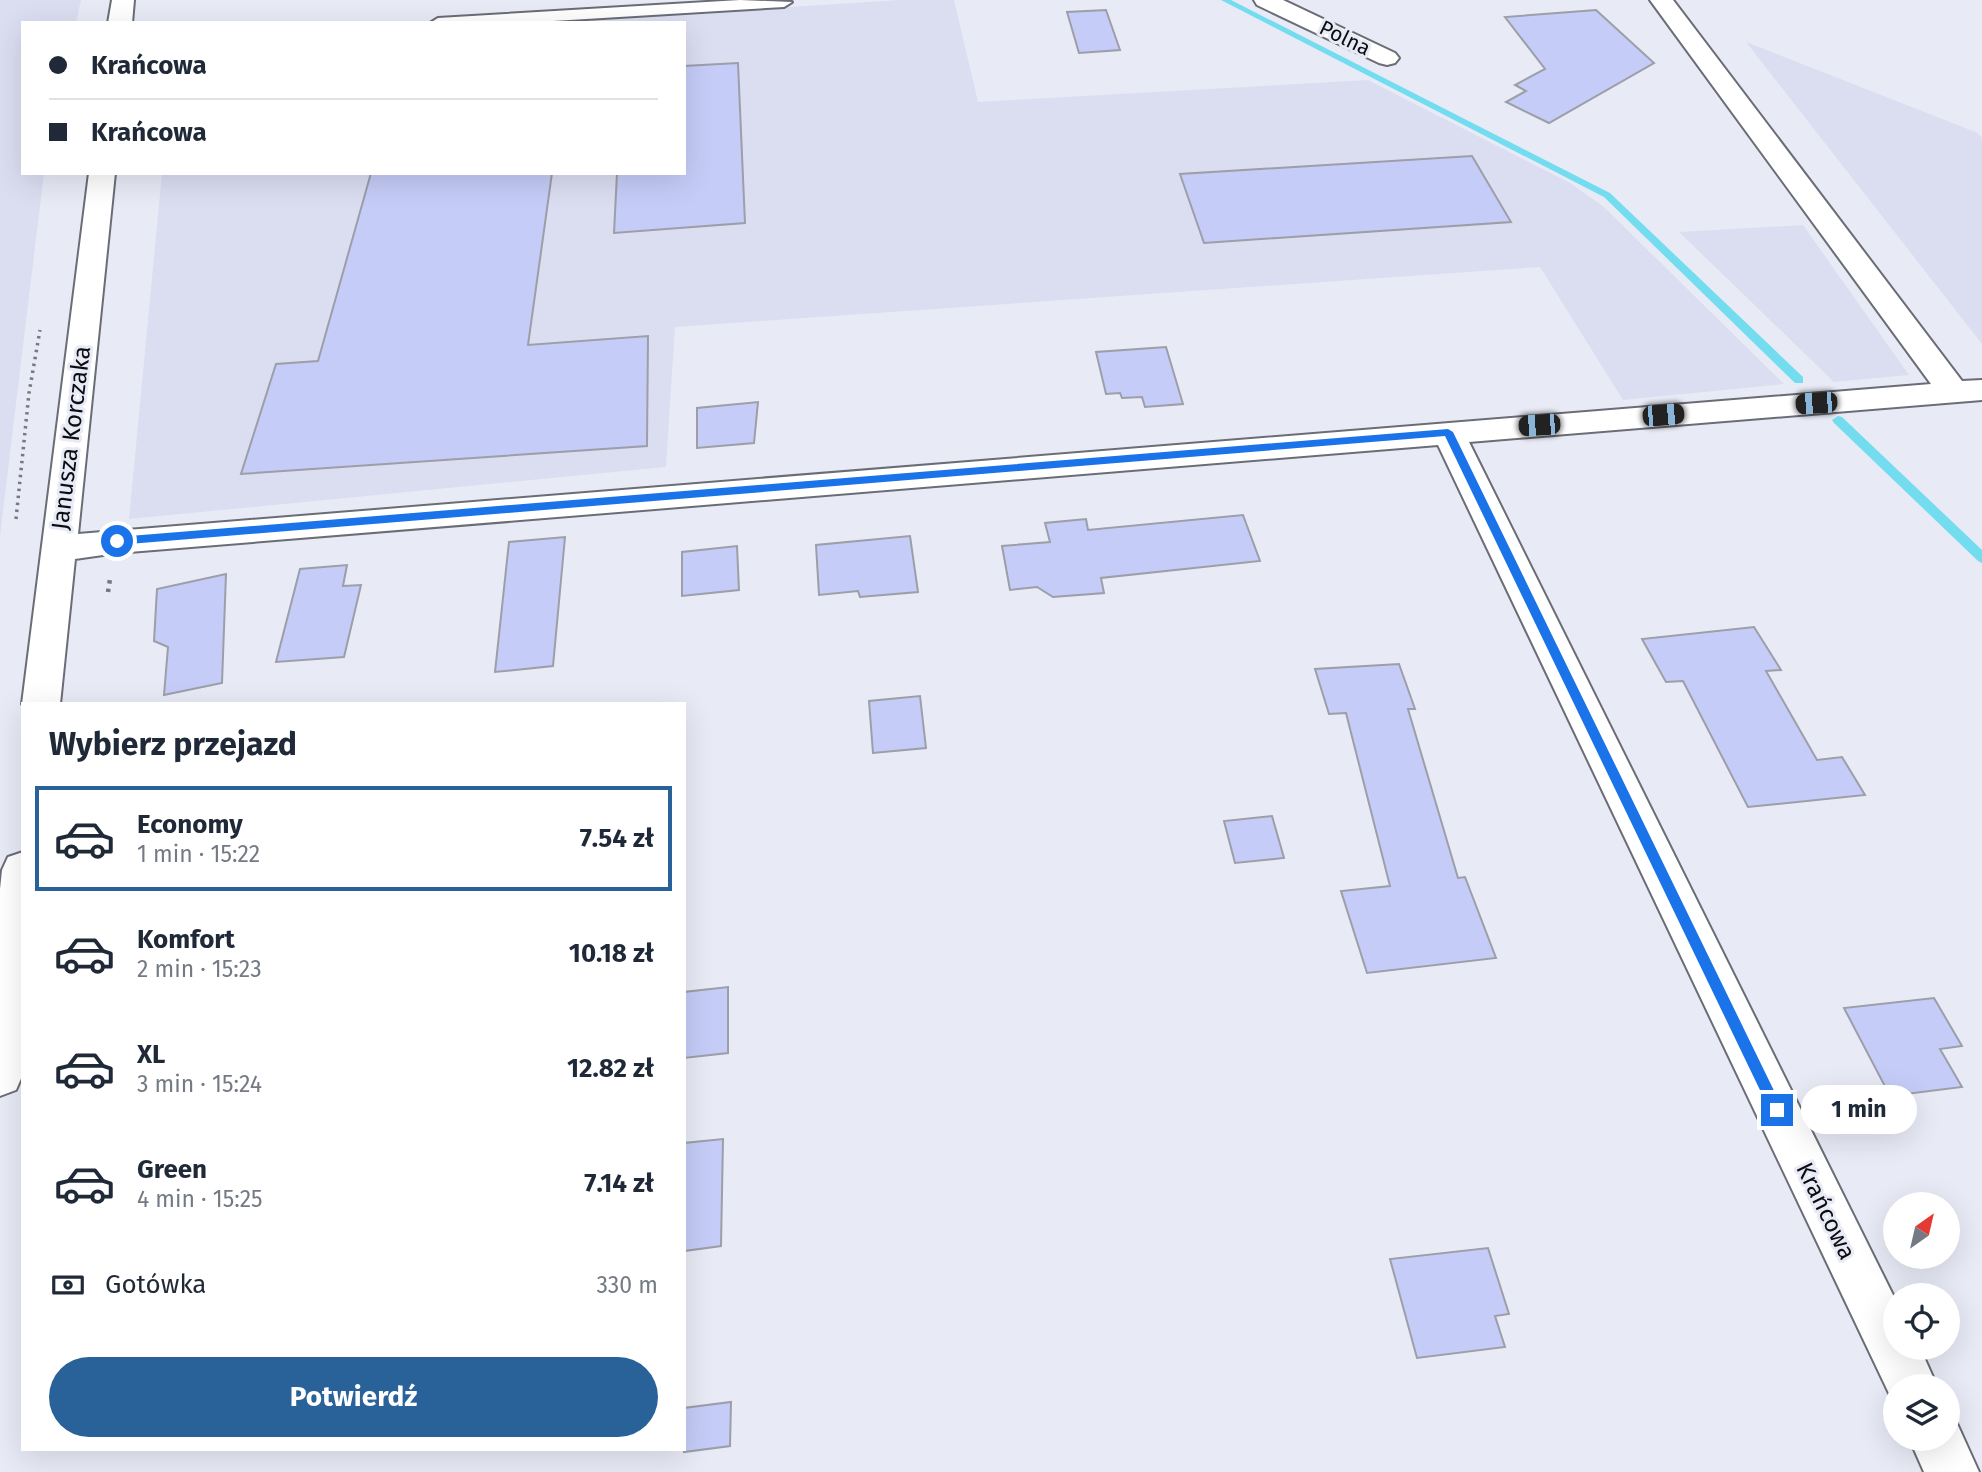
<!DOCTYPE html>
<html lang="pl">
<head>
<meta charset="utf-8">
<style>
  body { margin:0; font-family:"Fira Sans",sans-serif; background:#f2f2f3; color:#1f2937; height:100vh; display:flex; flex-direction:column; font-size:26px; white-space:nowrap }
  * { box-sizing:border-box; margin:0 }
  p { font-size:23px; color:#747a83 }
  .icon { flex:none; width:38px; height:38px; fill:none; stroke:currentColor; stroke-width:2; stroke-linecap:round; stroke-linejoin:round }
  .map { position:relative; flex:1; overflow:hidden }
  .drawer { position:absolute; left:21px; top:702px; width:665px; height:749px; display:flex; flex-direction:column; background:#fff; border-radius:0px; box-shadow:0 7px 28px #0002 }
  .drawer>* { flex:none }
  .banner { position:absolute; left:21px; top:21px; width:665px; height:154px; border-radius:0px; box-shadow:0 7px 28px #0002; display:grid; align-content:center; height:154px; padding:0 28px; background:#fff }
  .needle { width:46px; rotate:34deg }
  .fabs { position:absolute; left:1883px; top:1192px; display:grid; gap:14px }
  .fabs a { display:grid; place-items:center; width:77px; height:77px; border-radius:50%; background:#fff; box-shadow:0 7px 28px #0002; font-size:35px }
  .end { position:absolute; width:32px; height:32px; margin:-16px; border:9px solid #1a73e8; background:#fff; box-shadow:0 0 0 4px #fff }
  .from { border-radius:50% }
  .bubble { position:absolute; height:49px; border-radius:24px; background:#fff; box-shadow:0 7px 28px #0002; font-size:23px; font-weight:700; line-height:49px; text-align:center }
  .car { position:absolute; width:21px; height:42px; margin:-21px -10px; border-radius:9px; box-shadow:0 0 5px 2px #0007; background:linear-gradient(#222 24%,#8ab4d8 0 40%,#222 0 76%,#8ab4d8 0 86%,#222 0) }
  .banner b { display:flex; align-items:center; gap:24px; height:66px; font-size:26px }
  .banner b+b { border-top:2px solid #e0e1e3 }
  .banner i { width:18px; height:18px; background:#1f2937 }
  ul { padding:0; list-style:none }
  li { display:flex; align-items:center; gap:21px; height:105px; margin:0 14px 10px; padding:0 14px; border:4px solid transparent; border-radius:0px }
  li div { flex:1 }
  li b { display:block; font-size:26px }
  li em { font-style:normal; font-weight:700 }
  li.active { border-color:#296199 }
  li>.icon { width:63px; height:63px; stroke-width:1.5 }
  h2 { padding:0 28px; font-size:32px; line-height:84px }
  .pay { display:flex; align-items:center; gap:18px; height:77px; padding:0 28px; font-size:26px }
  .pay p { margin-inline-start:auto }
  .action { display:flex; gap:14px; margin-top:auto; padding:14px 28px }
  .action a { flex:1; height:80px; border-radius:42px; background:#296199; color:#fff; font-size:28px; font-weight:700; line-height:80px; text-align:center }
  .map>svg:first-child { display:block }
  .built { fill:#dbdef1 }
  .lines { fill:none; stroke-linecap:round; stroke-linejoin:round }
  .stream { fill:#74dcef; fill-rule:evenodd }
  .building { fill:#c5ccf7; stroke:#9c9ea8; stroke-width:2 }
  .service-casing { stroke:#6b6d76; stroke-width:4 }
  .minor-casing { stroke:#6b6d76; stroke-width:4 }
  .path-far1 { stroke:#777980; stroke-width:3.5; stroke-dasharray:2.5 4.5; stroke-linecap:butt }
  .path { stroke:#777980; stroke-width:4.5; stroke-dasharray:3.5 5; stroke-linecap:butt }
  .service { fill:#fff; fill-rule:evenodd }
  .minor { fill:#fff; fill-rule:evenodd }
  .route { fill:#1a73e8 }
  .labels { text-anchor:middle; stroke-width:6; stroke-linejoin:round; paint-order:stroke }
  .far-street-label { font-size:21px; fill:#0c0d11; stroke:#e8ebf6 }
  .street-label { font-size:24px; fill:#0c0d11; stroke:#e8ebf6 }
</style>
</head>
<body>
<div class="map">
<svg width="1982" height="1472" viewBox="0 0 1982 1472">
  <rect width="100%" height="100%" fill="#e8ebf6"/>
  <path class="built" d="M0 0H81L76 23H23V173H44L0 536Z
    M900 0H954L978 102 1368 80 1570 183 1604 207 1784 384 1623 400 1540 267 675 327 666 467 129 519 162 173H684V23H542Z
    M1746 42 1978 133 1982 138V344Z
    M1803 225 1909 375 1834 382 1679 232Z"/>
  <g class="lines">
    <path class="stream" d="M1221 0H1231L1610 193 1803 377V383H1795L1604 197Z
      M1838 416 1842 417 1982 550V563L1978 561 1834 423 1832 420Z"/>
  </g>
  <path class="building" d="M1106 10 1120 50 1079 53 1067 12Z
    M1596 10 1654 63 1549 123 1506 102 1526 91 1515 85 1545 69 1505 17Z
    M738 63 745 223 614 233 617 173H684V66Z
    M1472 156 1511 222 1204 243 1180 174Z
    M371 173H552L528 345 648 336 647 446 241 474 276 364 318 361Z
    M1166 347 1183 404 1145 407 1142 397 1122 398 1120 393 1106 394 1096 352Z
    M758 402 754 443 697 448V408Z
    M1243 515 1260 561 1101 578 1104 593 1053 597 1037 587 1010 590 1002 546 1050 542 1045 523 1086 519 1088 530Z
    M910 536 918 592 860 597 858 591 819 595 816 545Z
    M565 537 553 666 495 672 509 542Z
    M737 546 739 590 682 596V552Z
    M347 565 343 586 361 585 344 657 276 662 300 569Z
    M226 574 222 683 164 695 168 647 154 641 157 589Z
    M1754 627 1781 670 1766 671 1817 760 1842 757 1865 795 1748 807 1683 681 1666 682 1642 639Z
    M1399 664 1415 709H1408L1458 878 1465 877 1496 958 1367 973 1341 891 1390 886 1346 713 1329 714 1315 669Z
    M920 696 926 748 873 753 869 701Z
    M1272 816 1284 858 1235 863 1224 821Z
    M728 987V1053L684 1058V992Z
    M1934 998 1962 1046 1940 1049 1962 1087 1890 1096 1844 1008Z
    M723 1139 721 1246 684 1251V1143Z
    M1488 1248 1509 1314 1495 1316 1505 1347 1417 1358 1390 1259Z
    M731 1402 730 1446 684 1452V1408Z"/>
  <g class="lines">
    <g class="service-casing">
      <path id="service" d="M740 0 792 2 784 7 520 23H430L438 18Z"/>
    </g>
    <g class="minor-casing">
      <path id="minor" d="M112 0H134L132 23H108Z
        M1254 0H1283L1395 53 1399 58 1395 63 1387 65 1379 63 1257 5Z
        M1650 0H1673L1962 381 1982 380V400L1469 442 1895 1299V1348H1920L1937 1386H1895V1406L1438 445 117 553 75 559 60 704H22L89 173H115L78 534 1931 384Z
        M23 852V1074L16 1090 0 1096V889L2 870 8 857Z
        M1948 1416 1955 1419 1979 1472H1924L1909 1438H1948Z"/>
    </g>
    <path class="path-far1" d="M16 519 29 393 40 330"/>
    <path class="path" d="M108 592 110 579"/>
    <use href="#service" class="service"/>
    <use href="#minor" class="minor"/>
  </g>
  <path class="route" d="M1448 429 1453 432 1781 1105V1115H1772L1445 436 117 545 112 541 117 537Z"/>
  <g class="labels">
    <g class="far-street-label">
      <text transform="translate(1345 38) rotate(26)" y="7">Polna</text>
    </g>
    <g class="street-label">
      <text transform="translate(71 438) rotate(-83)" y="8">Janusza Korczaka</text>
      <text transform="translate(1826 1211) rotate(64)" y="8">Krańcowa</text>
    </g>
  </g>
</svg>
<div class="fabs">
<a><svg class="needle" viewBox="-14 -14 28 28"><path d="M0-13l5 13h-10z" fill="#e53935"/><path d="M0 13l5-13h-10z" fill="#747a83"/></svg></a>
<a><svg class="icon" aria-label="locate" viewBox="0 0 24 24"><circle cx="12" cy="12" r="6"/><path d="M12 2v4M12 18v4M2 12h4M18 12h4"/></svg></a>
<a><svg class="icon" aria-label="layers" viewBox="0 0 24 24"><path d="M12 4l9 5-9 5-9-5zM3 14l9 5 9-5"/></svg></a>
</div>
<i class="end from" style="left:117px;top:541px"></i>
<i class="end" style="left:1777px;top:1110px"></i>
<div class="bubble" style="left:1801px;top:1085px;width:116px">1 min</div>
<i class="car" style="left:1816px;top:403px;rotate:266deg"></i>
<i class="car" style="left:1663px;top:415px;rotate:85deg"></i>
<i class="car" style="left:1539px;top:425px;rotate:266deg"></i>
<div class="banner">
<b><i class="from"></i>Krańcowa</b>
<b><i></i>Krańcowa</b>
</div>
<section class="drawer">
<h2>Wybierz przejazd</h2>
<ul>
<li class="active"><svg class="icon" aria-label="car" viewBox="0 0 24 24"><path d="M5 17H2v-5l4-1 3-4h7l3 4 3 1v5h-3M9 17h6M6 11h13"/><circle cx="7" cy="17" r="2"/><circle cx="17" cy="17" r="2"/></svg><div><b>Economy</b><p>1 min · 15:22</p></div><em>7.54 zł</em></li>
<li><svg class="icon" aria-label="car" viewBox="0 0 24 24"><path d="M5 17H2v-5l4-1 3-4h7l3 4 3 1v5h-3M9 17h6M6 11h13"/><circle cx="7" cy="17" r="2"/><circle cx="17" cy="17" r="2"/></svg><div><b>Komfort</b><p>2 min · 15:23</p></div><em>10.18 zł</em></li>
<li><svg class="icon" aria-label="car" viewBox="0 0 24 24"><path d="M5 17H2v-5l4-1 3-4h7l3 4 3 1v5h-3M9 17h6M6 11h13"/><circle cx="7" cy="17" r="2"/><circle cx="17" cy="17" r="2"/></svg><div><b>XL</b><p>3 min · 15:24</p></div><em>12.82 zł</em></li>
<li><svg class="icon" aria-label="car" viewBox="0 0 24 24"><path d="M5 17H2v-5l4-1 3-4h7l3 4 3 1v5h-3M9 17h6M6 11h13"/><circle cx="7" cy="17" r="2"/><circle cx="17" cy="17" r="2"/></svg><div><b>Green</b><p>4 min · 15:25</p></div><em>7.14 zł</em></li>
</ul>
<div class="pay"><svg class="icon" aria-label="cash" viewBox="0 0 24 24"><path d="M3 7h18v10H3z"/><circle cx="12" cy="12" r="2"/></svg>Gotówka<p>330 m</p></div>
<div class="action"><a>Potwierdź</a></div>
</section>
</div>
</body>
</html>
